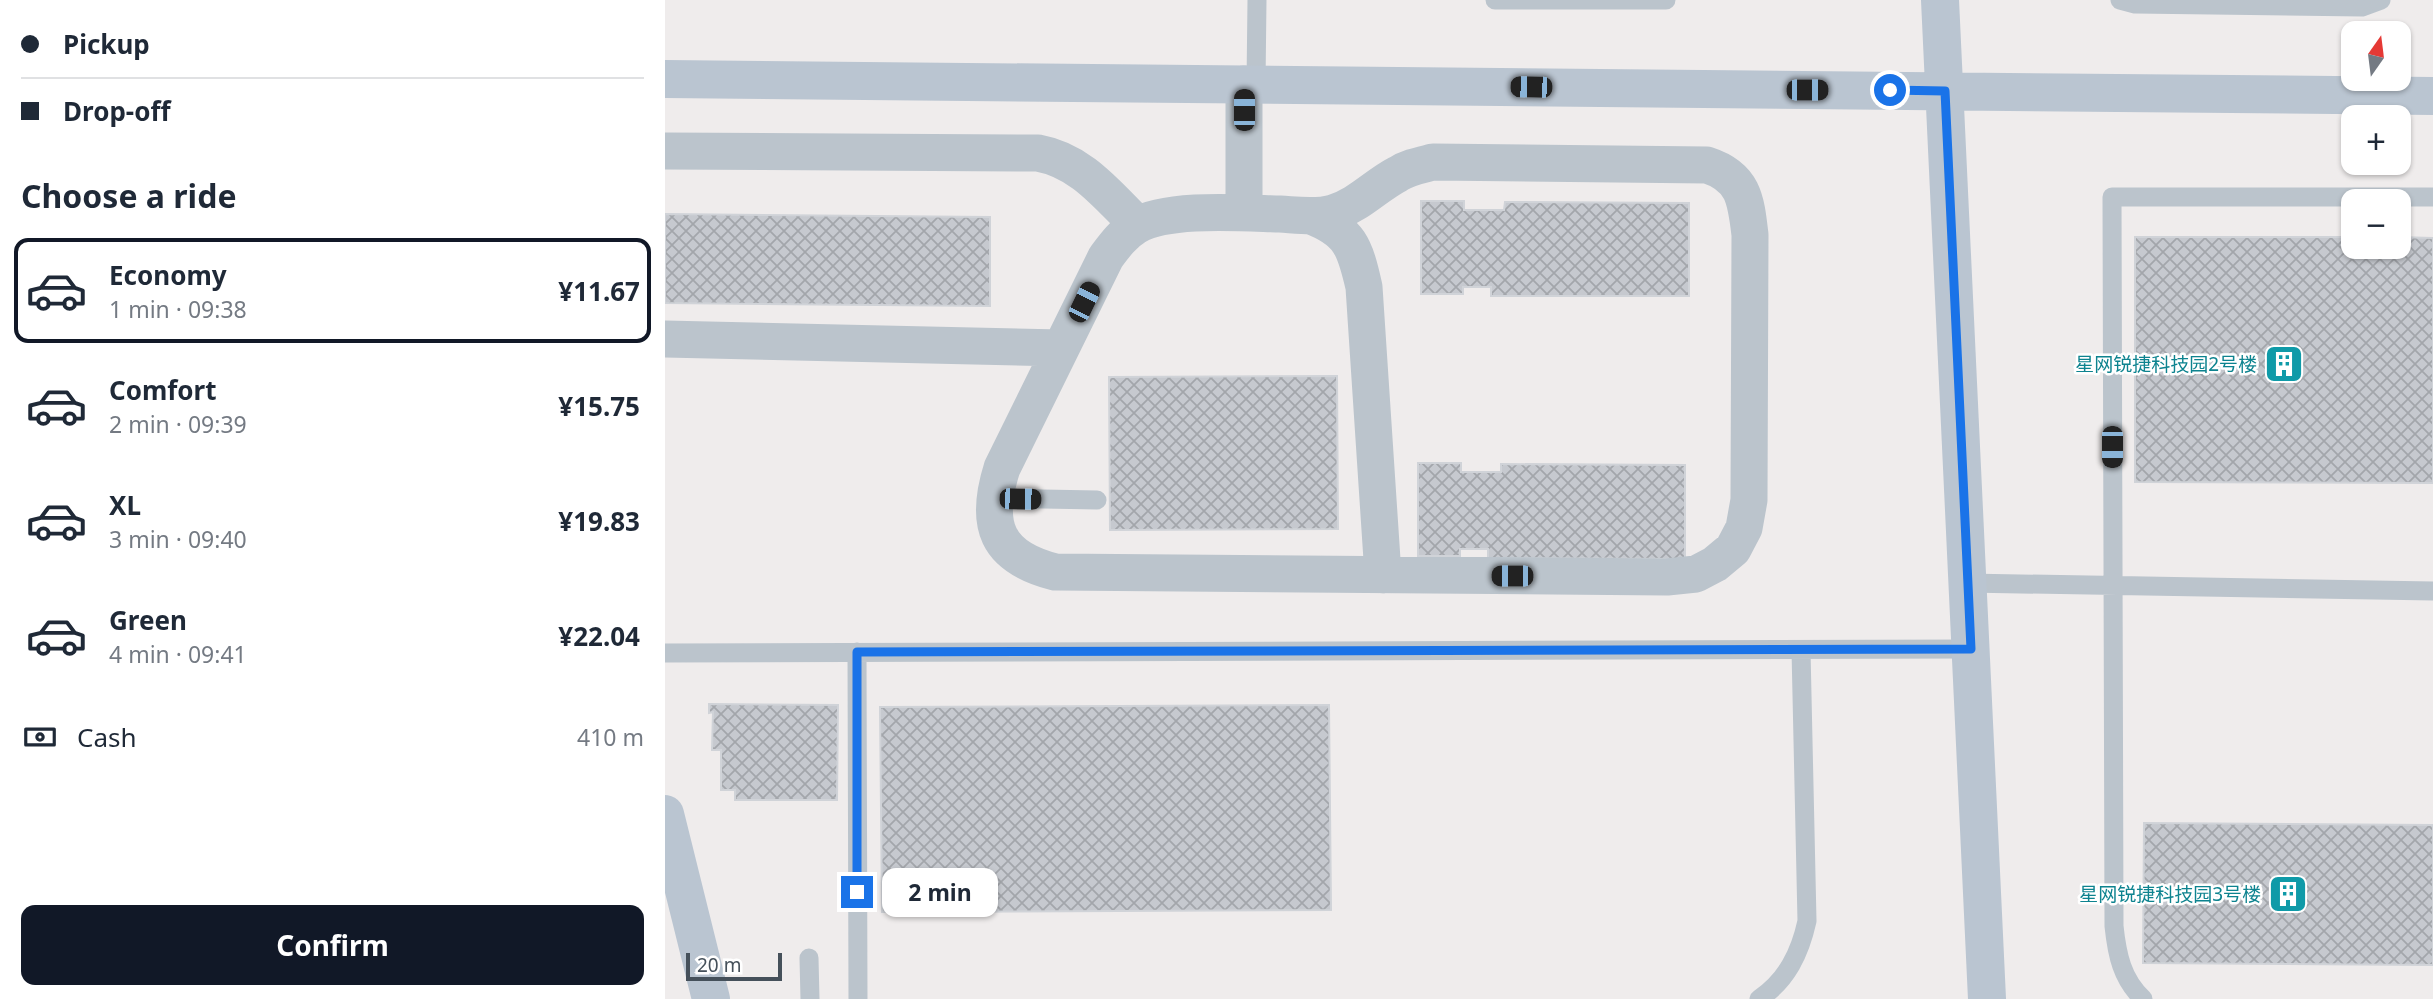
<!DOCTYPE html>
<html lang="en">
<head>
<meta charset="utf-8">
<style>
  body { margin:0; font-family:"Noto Sans","Noto Sans SC",sans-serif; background:#f6f6f7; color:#1f2937; height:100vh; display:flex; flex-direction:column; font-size:26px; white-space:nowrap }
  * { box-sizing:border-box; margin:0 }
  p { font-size:23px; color:#747a83 }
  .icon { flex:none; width:38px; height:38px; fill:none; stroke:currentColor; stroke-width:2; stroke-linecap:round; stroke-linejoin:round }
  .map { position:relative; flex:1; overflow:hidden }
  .panel { display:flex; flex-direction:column; background:#fff; width:665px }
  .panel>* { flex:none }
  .guide { display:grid; align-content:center; height:154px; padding:0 21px; background:#fff }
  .needle { width:46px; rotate:14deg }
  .buttons { position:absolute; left:1676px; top:21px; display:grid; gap:14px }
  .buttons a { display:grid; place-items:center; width:70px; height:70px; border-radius:14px; background:#fff; box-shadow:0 2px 5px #0004; font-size:35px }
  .scale { position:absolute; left:21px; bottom:18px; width:96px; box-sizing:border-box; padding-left:7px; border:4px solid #45505a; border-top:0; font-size:19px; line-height:24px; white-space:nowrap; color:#45505a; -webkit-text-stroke:5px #fff; paint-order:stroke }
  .end { position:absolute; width:32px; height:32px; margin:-16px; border:9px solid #1a73e8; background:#fff; box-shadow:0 0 0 4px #fff }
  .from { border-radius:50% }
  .bubble { position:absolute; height:49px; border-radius:14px; background:#fff; box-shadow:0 2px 5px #0004; font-size:23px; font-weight:700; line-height:49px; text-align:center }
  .car { position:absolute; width:21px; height:42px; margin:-21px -10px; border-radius:9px; box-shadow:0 0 5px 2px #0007; background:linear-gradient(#222 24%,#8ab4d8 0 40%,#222 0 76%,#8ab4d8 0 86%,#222 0) }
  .guide b { display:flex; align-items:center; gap:24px; height:66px; font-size:26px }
  .guide b+b { border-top:2px solid #e0e1e3 }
  .guide i { width:18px; height:18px; background:#1f2937 }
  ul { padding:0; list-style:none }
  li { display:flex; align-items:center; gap:21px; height:105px; margin:0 14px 10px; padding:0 7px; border:4px solid transparent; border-radius:14px }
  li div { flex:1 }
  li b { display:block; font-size:26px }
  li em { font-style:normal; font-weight:700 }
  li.selected { border-color:#111827 }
  li>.icon { width:63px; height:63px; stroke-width:1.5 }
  h2 { padding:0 21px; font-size:32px; line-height:84px }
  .pay { display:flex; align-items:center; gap:18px; height:77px; padding:0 21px; font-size:26px }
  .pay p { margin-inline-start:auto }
  .primary-button { display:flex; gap:14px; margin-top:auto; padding:14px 21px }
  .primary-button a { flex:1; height:80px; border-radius:14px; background:#111827; color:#fff; font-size:28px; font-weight:700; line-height:80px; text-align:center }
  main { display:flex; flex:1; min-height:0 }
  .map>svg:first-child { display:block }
  .building { fill:url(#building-cross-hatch); stroke:#d0d3d8; stroke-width:2 }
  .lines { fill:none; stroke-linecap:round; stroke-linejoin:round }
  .lane { stroke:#bbc4cc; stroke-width:19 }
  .street { stroke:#bbc4cc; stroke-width:37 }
  .secondary { stroke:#bac5d1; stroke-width:38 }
  .route { stroke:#1a73e8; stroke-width:9 }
  .labels { text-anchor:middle; stroke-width:5; stroke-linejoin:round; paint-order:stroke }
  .culture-label { font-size:19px; fill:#0d838f; stroke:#fff; text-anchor:end }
</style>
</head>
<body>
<main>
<section class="panel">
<div class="guide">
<b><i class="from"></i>Pickup</b>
<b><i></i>Drop-off</b>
</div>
<h2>Choose a ride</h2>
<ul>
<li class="selected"><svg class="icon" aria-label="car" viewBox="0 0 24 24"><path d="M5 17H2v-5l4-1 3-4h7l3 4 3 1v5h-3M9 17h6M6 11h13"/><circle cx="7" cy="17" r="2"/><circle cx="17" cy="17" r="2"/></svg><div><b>Economy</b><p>1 min · 09:38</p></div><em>¥11.67</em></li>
<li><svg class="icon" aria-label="car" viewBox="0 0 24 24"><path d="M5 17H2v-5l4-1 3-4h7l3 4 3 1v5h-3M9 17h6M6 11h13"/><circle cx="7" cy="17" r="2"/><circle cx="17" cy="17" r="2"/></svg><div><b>Comfort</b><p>2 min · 09:39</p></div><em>¥15.75</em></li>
<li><svg class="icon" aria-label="car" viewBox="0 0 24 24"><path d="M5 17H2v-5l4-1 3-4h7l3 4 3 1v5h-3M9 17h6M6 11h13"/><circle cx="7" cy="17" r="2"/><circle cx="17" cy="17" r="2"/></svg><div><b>XL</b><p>3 min · 09:40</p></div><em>¥19.83</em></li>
<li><svg class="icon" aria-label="car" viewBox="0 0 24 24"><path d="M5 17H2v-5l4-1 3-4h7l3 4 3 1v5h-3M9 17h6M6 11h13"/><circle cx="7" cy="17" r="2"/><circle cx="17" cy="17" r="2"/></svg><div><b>Green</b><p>4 min · 09:41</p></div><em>¥22.04</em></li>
</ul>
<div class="pay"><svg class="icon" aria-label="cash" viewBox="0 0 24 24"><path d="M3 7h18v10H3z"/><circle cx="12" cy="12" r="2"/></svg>Cash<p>410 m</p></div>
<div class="primary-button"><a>Confirm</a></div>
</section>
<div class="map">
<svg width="1768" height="999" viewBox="0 0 1768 999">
  <defs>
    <pattern id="building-cross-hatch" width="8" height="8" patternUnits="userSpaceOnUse" patternTransform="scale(1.75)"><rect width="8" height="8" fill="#c6c9cf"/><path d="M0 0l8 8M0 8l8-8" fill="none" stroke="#a3a6ab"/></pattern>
  </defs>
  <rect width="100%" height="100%" fill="#efecec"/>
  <path class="building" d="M756 201H799V210H839L840 202 1024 203V296H826V287H798V294H756Z
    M0 214 325 217V306L0 303Z
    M1470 237H1689V247H1734V237L1768 238V483L1470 482Z
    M672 376 673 529 445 530 444 377Z
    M753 463H796V472H836V464L1020 465V559L823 558V549H795V556H753Z
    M44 704 173 705 172 800H70V790H56V750H47L48 712 44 713Z
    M664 705 666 910 217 912 215 707Z
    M1479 823 1768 825V965L1478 963Z"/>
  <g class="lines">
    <path class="lane" d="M830 0H1001
      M1455 0 1470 4 1697 7 1716 0
      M591 84 592 0
      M329 498 432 500
      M1302 583 1768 591
      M192 652 193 999
      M0 653 1305 649
      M144 958 145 999
      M1094 999C1122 980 1135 953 1142 921L1136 650
      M1478 999C1457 979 1452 955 1449 926L1447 197H1768"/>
    <path class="street" d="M0 151 373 153C417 161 442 195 473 225
      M768 162 1042 165C1079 177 1081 200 1085 235L1084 500 1079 528 1068 549 1050 564 1031 574 1002 577 390 572C331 557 319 525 337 468L441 257C450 245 458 234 471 226 502 207 578 213 615 214 632 215 651 218 668 213 694 205 710 186 733 174 744 167 756 165 768 162Z
      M579 213V84
      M646 216C685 231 690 247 699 287L718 575
      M0 339 396 348"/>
    <path class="secondary" d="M1275 0 1322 999
      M0 79 1768 96
      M0 814 46 999"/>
  </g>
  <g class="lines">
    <path class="route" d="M192 892V652L1306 649 1280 91 1225 90"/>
  </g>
  <defs>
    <g id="building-square" transform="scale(2.0125)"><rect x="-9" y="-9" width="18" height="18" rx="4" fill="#0f9aa8" stroke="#fff"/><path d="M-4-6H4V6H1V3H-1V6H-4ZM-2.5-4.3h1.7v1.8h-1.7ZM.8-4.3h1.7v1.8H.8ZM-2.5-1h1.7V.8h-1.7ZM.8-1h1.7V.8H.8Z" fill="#fff"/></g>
  </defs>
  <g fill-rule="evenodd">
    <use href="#building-square" x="1619" y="364"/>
    <use href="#building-square" x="1623" y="894"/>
  </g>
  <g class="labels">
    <g class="culture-label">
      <text x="1592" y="371">星网锐捷科技园2号楼</text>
      <text x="1596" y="901">星网锐捷科技园3号楼</text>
    </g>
  </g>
</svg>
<div class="buttons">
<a><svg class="needle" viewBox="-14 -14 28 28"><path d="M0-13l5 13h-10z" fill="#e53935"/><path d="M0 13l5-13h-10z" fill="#747a83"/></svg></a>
<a>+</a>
<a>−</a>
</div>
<div class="scale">20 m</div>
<i class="end from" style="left:1225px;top:90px"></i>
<i class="end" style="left:192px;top:892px"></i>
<div class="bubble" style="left:217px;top:868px;width:116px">2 min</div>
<i class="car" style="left:866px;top:87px;rotate:271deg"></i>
<i class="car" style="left:1142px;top:90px;rotate:90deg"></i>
<i class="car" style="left:579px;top:110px;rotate:0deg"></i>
<i class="car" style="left:419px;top:302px;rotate:26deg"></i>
<i class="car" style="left:1447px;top:447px;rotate:180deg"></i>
<i class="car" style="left:355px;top:499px;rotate:91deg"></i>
<i class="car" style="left:847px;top:576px;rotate:270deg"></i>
</div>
</main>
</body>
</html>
